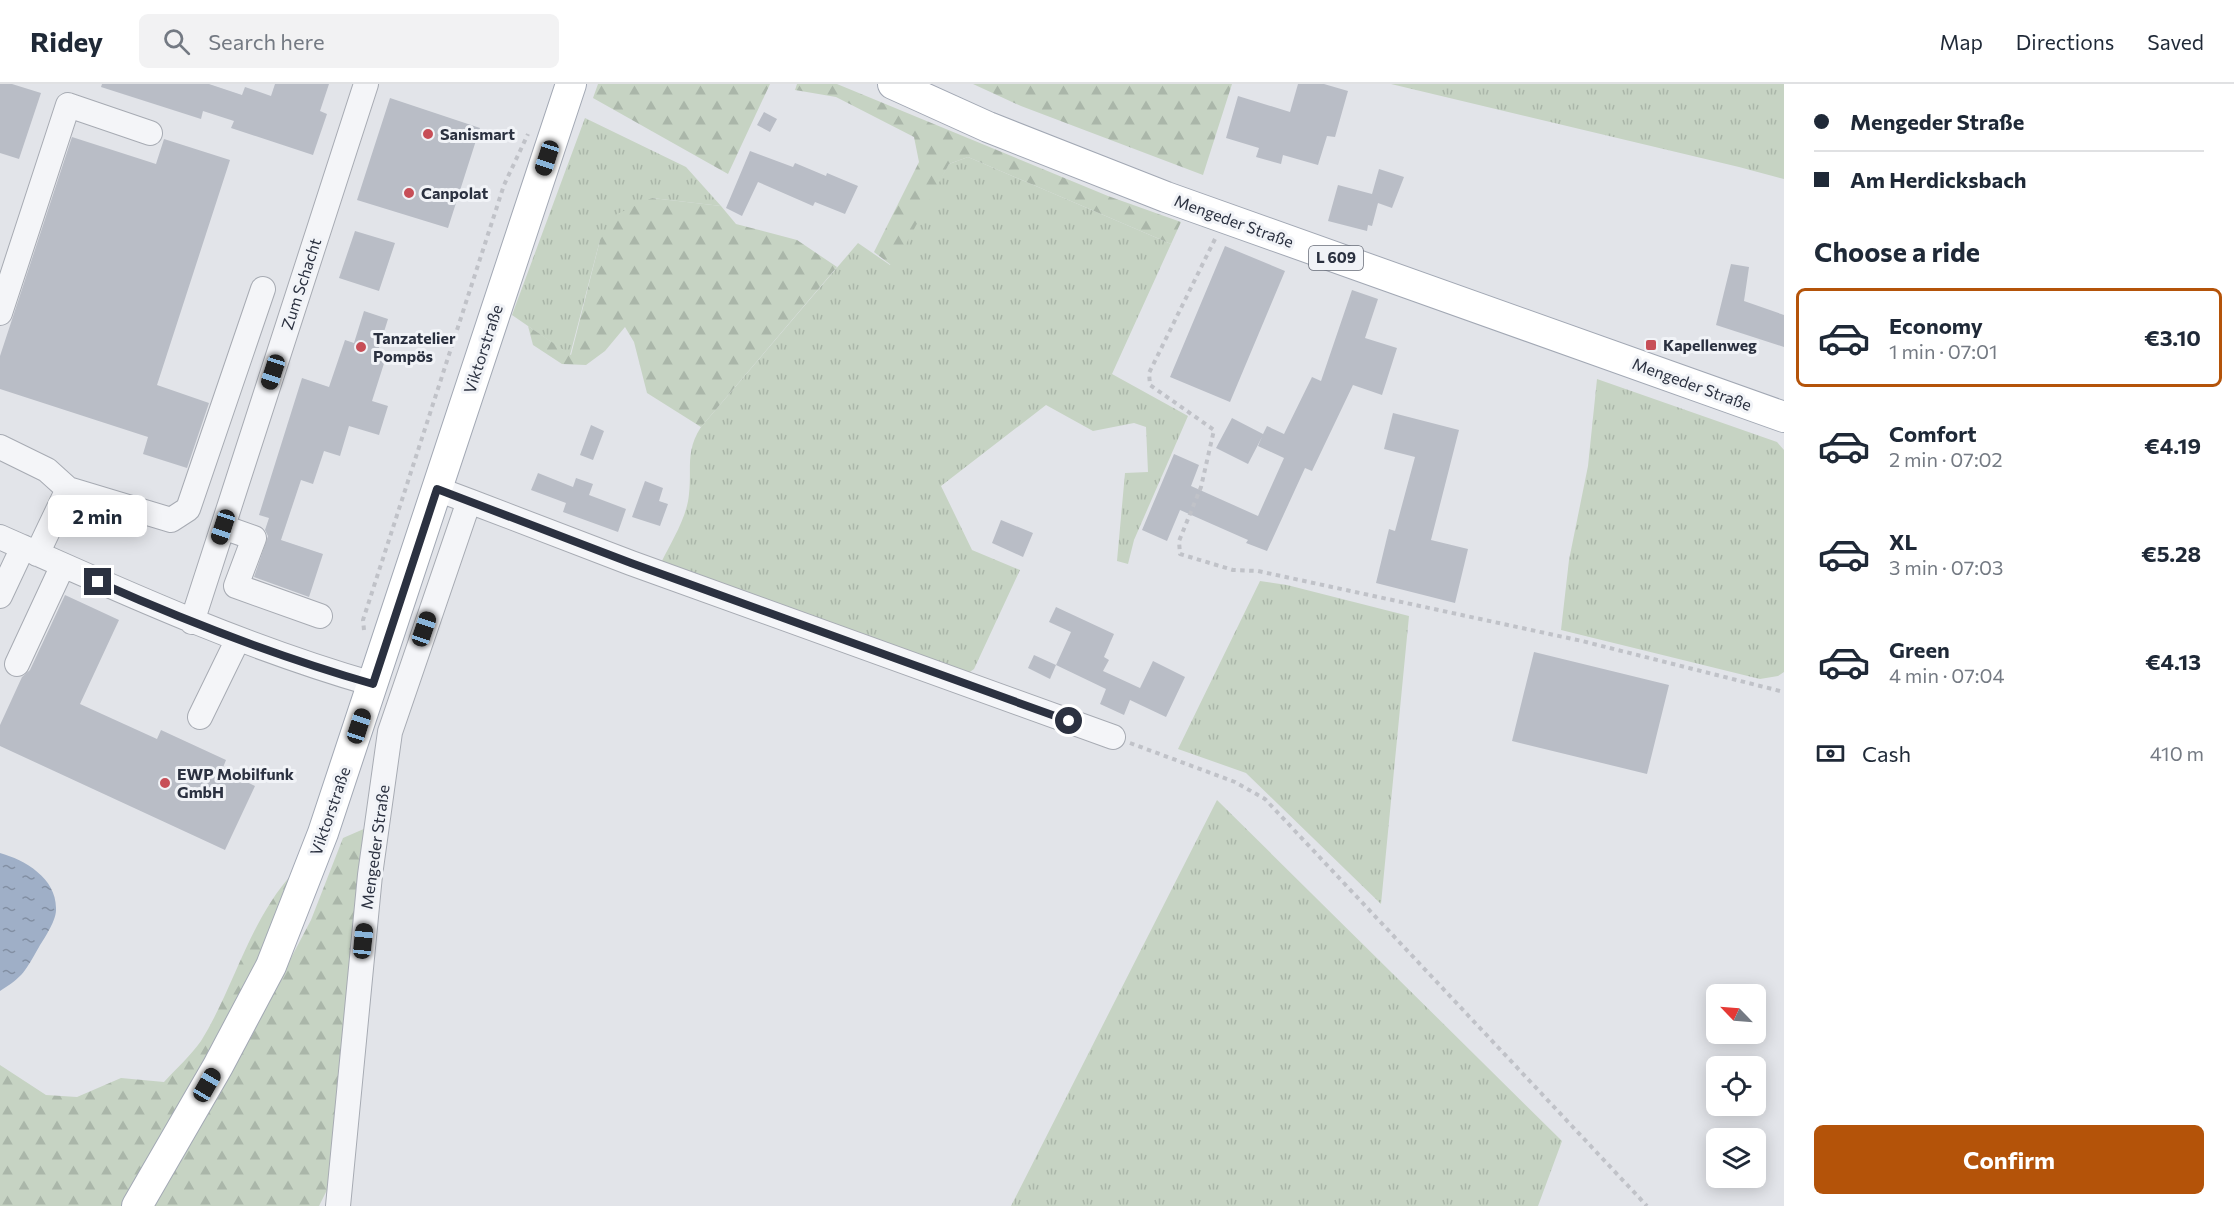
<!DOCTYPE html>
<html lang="en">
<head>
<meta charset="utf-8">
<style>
  body { margin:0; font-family:Commissioner,sans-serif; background:#f2f2f3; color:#1f2937; height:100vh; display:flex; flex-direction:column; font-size:22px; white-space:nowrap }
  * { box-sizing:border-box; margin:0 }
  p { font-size:20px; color:#747a83 }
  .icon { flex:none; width:33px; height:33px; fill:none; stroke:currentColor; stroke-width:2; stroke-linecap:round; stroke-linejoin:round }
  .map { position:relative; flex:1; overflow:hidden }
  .panel { display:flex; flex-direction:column; background:#fff; width:450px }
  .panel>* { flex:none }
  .top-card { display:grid; align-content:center; height:132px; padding:0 30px; background:#fff }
  .needle { width:39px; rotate:295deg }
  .fabs { position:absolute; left:1706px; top:900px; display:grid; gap:12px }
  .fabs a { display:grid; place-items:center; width:60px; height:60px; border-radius:9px; background:#fff; box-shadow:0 3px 15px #0003; font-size:30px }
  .end { position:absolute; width:27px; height:27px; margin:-14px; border:8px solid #2b3140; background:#fff; box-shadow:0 0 0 3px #fff }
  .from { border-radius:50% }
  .bubble { position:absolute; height:42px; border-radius:9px; background:#fff; box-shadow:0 3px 15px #0003; font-size:20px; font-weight:700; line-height:42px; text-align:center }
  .car { position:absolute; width:18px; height:36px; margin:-18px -9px; border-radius:8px; box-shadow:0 0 4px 2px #0007; background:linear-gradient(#222 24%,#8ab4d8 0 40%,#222 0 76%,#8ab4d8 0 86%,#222 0) }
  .top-card b { display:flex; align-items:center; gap:21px; height:57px; font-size:22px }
  .top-card b+b { border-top:2px solid #e0e1e3 }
  .top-card i { width:15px; height:15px; background:#1f2937 }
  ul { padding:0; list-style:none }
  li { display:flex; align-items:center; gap:18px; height:99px; margin:0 12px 9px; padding:0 18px; border:3px solid transparent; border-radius:9px }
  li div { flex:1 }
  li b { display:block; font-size:22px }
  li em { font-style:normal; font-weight:700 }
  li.current { border-color:#b45309 }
  li>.icon { width:54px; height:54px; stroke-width:1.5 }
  h2 { padding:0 30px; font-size:27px; line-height:72px }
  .pay { display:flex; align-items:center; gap:15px; height:66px; padding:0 30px; font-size:22px }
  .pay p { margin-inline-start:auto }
  .primary-button { display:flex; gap:12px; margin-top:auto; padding:12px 30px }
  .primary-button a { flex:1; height:69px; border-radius:9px; background:#b45309; color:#fff; font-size:24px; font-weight:700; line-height:69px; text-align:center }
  header { display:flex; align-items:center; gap:36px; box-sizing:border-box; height:84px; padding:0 30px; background:#fff; border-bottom:2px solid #e0e1e3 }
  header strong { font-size:28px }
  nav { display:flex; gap:33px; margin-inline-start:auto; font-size:21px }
  .search { width:420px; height:54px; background:#f2f2f3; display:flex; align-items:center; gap:15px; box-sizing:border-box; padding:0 21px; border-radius:9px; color:#747a83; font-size:22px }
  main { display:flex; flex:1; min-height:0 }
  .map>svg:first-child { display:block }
  .grass { fill:url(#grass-tufts) }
  .forest { fill:url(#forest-firs) }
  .water { fill:url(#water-ripples) }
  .building { fill:#b9bdc6 }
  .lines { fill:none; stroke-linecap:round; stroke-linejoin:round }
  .minor-casing { stroke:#a7abb3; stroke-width:26 }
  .major-casing { stroke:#a2a8b4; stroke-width:32 }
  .path { stroke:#c0c2c8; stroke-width:4; stroke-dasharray:4.5 4.5; stroke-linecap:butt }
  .minor { stroke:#f4f5f8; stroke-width:24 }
  .major { stroke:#fff; stroke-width:30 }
  .route { stroke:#2b3140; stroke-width:8 }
  .poi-dot { fill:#c74e57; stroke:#f1f3f7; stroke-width:2 }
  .labels { text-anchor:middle; stroke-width:6; stroke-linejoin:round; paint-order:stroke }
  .shield { fill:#f1f3f7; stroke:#666b77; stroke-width:1.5 }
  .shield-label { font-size:15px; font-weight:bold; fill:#2b3140 }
  .poi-label { font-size:16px; font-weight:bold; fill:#2b3140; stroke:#f1f3f7; text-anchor:start }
  .street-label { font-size:16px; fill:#2b3140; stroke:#f1f3f7 }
</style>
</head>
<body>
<header>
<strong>Ridey</strong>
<div class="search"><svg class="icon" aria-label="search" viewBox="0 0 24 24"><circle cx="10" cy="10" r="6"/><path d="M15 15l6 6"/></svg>Search here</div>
<nav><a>Map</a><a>Directions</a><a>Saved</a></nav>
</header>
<main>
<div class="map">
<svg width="1784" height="1122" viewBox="0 0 1784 1122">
  <defs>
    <pattern id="grass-tufts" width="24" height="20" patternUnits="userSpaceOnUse" patternTransform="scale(1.5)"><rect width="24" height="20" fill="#c6d3c3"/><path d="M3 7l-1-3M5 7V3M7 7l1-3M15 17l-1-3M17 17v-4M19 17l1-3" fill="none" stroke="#aab6a9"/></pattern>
    <pattern id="forest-firs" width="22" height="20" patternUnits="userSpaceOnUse" patternTransform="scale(1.5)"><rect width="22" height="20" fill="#c6d3c3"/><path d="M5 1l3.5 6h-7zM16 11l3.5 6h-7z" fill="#aab6a9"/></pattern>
    <pattern id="water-ripples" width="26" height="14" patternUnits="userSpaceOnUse" patternTransform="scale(1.5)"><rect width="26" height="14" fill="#9fafc7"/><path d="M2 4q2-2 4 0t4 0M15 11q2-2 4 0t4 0" fill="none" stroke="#828fa3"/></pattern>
  </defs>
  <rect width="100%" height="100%" fill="#e2e4e9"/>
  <path class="grass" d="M1391 0H1784V95L1739 83Z
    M585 34 686 83 721 122 652 114 600 156 570 271 512 231Z
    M968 73 1171 160 1112 290 1188 332 1134 456 1128 480 1117 477 1125 389 1148 388 1146 343 1134 339 1093 347 1046 321 941 402 972 466 1020 486 974 585 967 590 661 479C671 458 687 434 689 410 692 384 685 368 701 343L858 159 890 181 949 80Z
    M1597 295 1777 358 1784 366V588L1778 592 1760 595 1561 546 1569 476 1588 382Z
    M1260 497 1287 501 1409 532 1381 820 1246 689 1178 665Z
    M1217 716 1562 1057 1538 1122H1011Z"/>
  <path class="forest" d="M598 0H770L728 90 593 14Z
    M797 0H837L1108 112 1181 138 1171 160 968 73 949 80 906 160 891 181 874 168 919 78 914 53 836 13 795 6Z
    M973 0H1232L1203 91 1021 22Z
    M652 114 721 122 736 140 797 156 837 183 701 343 647 309 634 258 625 243 605 267 586 281 562 280 533 261 528 242 571 271 600 156 617 130Z
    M366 744 349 928 327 1106 319 1122H151L252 948 311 836 343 754Z
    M293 789 264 877 124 1122H0V981L46 1011 77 1013 121 994 164 998C176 985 191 971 201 957 235 902 249 837 293 789Z"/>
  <path class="water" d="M0 769C25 776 56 794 56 824 57 836 45 853 39 863 25 887 24 892 0 907Z"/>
  <path class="building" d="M0 0H12L41 9 19 75 0 69Z
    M102 0H209L242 11 245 3 271 12 275 0H329L320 27 327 30 313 71 231 44 234 37 203 27 201 35 101 3Z
    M1298 0H1324L1348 7 1335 53 1327 52 1318 81 1283 71 1281 80 1256 73 1259 64 1226 54 1238 12 1290 28Z
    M390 14 480 44 448 144 357 116Z
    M764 28 777 35 770 48 757 41Z
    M72 53 156 80 164 55 230 76 157 301 209 319 187 384 143 370 148 353 0 305V272Z
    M750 67 793 83 795 79 826 92 827 89 858 102 845 130 815 118 813 122 758 98 742 132 726 124Z
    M1379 85 1404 93 1392 124 1378 119 1372 142 1368 141 1367 147 1328 137 1338 101 1372 110Z
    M355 147 395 159 379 207 339 194Z
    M1225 162 1285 187 1230 318 1170 293Z
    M1731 180 1749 183 1744 217 1784 231V263L1716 241Z
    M1352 206 1378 215 1365 254 1397 264 1382 311 1353 301 1312 387 1305 384 1267 467 1246 459 1248 456 1180 426 1167 457 1142 446 1174 370 1199 381 1191 402 1258 432 1284 374 1258 362 1262 353 1248 380 1216 364 1232 334 1263 350 1267 342 1284 350 1312 293 1321 297Z
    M364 227 388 235 378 267 387 270 372 317 388 322 379 351 349 342 340 372 324 367 313 400 301 396 281 456 323 470 309 513 254 493 268 452 265 446 269 434 259 431 302 294 329 303 345 256 354 259Z
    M1393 329 1459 346 1431 456 1468 465 1455 519 1376 499 1389 445 1395 447 1415 373 1384 365Z
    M591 341 604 347 593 376 580 371Z
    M538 389 573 403 576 394 593 400 589 411 626 425 618 448 563 428 566 419 531 406Z
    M645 397 663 404 659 417 668 420 660 442 632 433Z
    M1001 436 1033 449 1023 473 992 459Z
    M65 511 119 536 80 620 157 655 161 646 226 676 222 686 255 702 225 766 0 662V641L22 593 30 586Z
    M1056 523 1114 550 1104 573 1109 576 1103 587 1140 604 1153 577 1185 593 1166 633 1130 616 1124 631 1100 620 1106 605 1056 581 1071 548 1049 538Z
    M1534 568 1669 601 1647 690 1512 657Z
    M1034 571 1056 581 1050 595 1028 584Z"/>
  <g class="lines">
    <g class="minor-casing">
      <path id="minor" d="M0 229 68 21 150 49
        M0 363 47 386 68 405
        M469 417 631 479 1113 653
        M223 443 254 454 236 502 320 532
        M0 453C123 508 244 563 373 600
        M37 470 68 405 171 436 188 425 263 205
        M0 512 23 463
        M192 538 366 0
        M17 580 63 481
        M200 633 238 555
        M338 1122 370 791 390 648 469 417 437 405"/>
    </g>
    <g class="major-casing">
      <path id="major" d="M893 0 988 43 1166 113 1784 333
        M137 1122 218 982 271 882 323 749 571 0"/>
    </g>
    <path class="path" d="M1215 155 1149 289 1150 301 1214 346 1201 403 1179 457 1180 470 1233 486 1258 487 1582 557 1784 608
      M364 546 363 536 504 101 528 50
      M1130 659 1235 698 1265 715 1647 1122"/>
    <use href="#minor" class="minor"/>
    <use href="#major" class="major"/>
  </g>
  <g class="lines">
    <path class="route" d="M98 498C188 538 279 573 373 600L437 405 631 479 1069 637"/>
  </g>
  <g class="poi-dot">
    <circle cx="428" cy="50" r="6"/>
    <circle cx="409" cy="109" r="6"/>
    <rect x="1645" y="255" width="12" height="12" rx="3"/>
    <circle cx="361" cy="263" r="6"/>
    <circle cx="165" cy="699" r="6"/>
  </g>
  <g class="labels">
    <rect class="shield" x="1309" y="162" width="54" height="24" rx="4.5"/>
    <g class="shield-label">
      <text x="1336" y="179">L 609</text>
    </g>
    <g class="poi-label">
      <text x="440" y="56">Sanismart</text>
      <text x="421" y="115">Canpolat</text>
      <text x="373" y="260">Tanzatelier<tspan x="373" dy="18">Pompös</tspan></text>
      <text x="1663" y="267">Kapellenweg</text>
      <text x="177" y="696">EWP Mobilfunk<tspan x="177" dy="18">GmbH</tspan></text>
    </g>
    <g class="street-label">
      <text transform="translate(1234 137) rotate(20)" y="6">Mengeder Straße</text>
      <text transform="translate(301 200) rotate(-72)" y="6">Zum Schacht</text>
      <text transform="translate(483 265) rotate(-72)" y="6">Viktorstraße</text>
      <text transform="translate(1692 300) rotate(20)" y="6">Mengeder Straße</text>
      <text transform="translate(330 727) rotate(-71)" y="6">Viktorstraße</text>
      <text transform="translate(375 763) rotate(-82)" y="6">Mengeder Straße</text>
    </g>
  </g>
</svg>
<div class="fabs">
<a><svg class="needle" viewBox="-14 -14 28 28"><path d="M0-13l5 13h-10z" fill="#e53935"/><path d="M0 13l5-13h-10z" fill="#747a83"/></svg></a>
<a><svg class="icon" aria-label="locate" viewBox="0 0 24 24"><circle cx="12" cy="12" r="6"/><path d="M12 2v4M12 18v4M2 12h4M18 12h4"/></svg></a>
<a><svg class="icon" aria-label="layers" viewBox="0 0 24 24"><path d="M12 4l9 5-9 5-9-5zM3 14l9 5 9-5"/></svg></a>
</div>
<i class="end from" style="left:1069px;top:637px"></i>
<i class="end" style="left:98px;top:498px"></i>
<div class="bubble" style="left:48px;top:411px;width:99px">2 min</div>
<i class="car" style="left:547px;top:74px;rotate:198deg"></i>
<i class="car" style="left:273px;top:288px;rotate:198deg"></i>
<i class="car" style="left:223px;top:443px;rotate:198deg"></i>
<i class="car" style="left:424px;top:545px;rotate:19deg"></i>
<i class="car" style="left:359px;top:642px;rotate:18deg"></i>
<i class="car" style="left:363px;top:857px;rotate:6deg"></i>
<i class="car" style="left:207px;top:1001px;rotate:30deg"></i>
</div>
<section class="panel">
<div class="top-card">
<b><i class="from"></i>Mengeder Straße</b>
<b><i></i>Am Herdicksbach</b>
</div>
<h2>Choose a ride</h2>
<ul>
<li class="current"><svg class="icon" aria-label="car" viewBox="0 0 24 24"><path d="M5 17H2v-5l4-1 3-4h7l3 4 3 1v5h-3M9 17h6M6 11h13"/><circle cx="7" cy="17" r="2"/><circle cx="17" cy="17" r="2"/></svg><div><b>Economy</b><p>1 min · 07:01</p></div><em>€3.10</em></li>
<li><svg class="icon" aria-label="car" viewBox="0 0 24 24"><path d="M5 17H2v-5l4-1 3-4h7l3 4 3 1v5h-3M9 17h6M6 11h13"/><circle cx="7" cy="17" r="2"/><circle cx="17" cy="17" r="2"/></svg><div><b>Comfort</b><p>2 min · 07:02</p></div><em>€4.19</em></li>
<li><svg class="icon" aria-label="car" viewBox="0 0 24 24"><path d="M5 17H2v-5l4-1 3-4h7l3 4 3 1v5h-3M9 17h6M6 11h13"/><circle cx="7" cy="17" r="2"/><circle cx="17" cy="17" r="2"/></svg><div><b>XL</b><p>3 min · 07:03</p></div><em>€5.28</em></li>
<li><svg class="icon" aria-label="car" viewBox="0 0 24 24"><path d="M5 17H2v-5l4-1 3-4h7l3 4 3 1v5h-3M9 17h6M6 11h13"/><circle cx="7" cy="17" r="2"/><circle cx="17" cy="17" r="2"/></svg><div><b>Green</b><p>4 min · 07:04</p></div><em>€4.13</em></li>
</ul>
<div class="pay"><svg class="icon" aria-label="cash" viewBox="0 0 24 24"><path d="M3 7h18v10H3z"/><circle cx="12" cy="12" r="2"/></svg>Cash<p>410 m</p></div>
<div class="primary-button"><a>Confirm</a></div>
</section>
</main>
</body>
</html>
